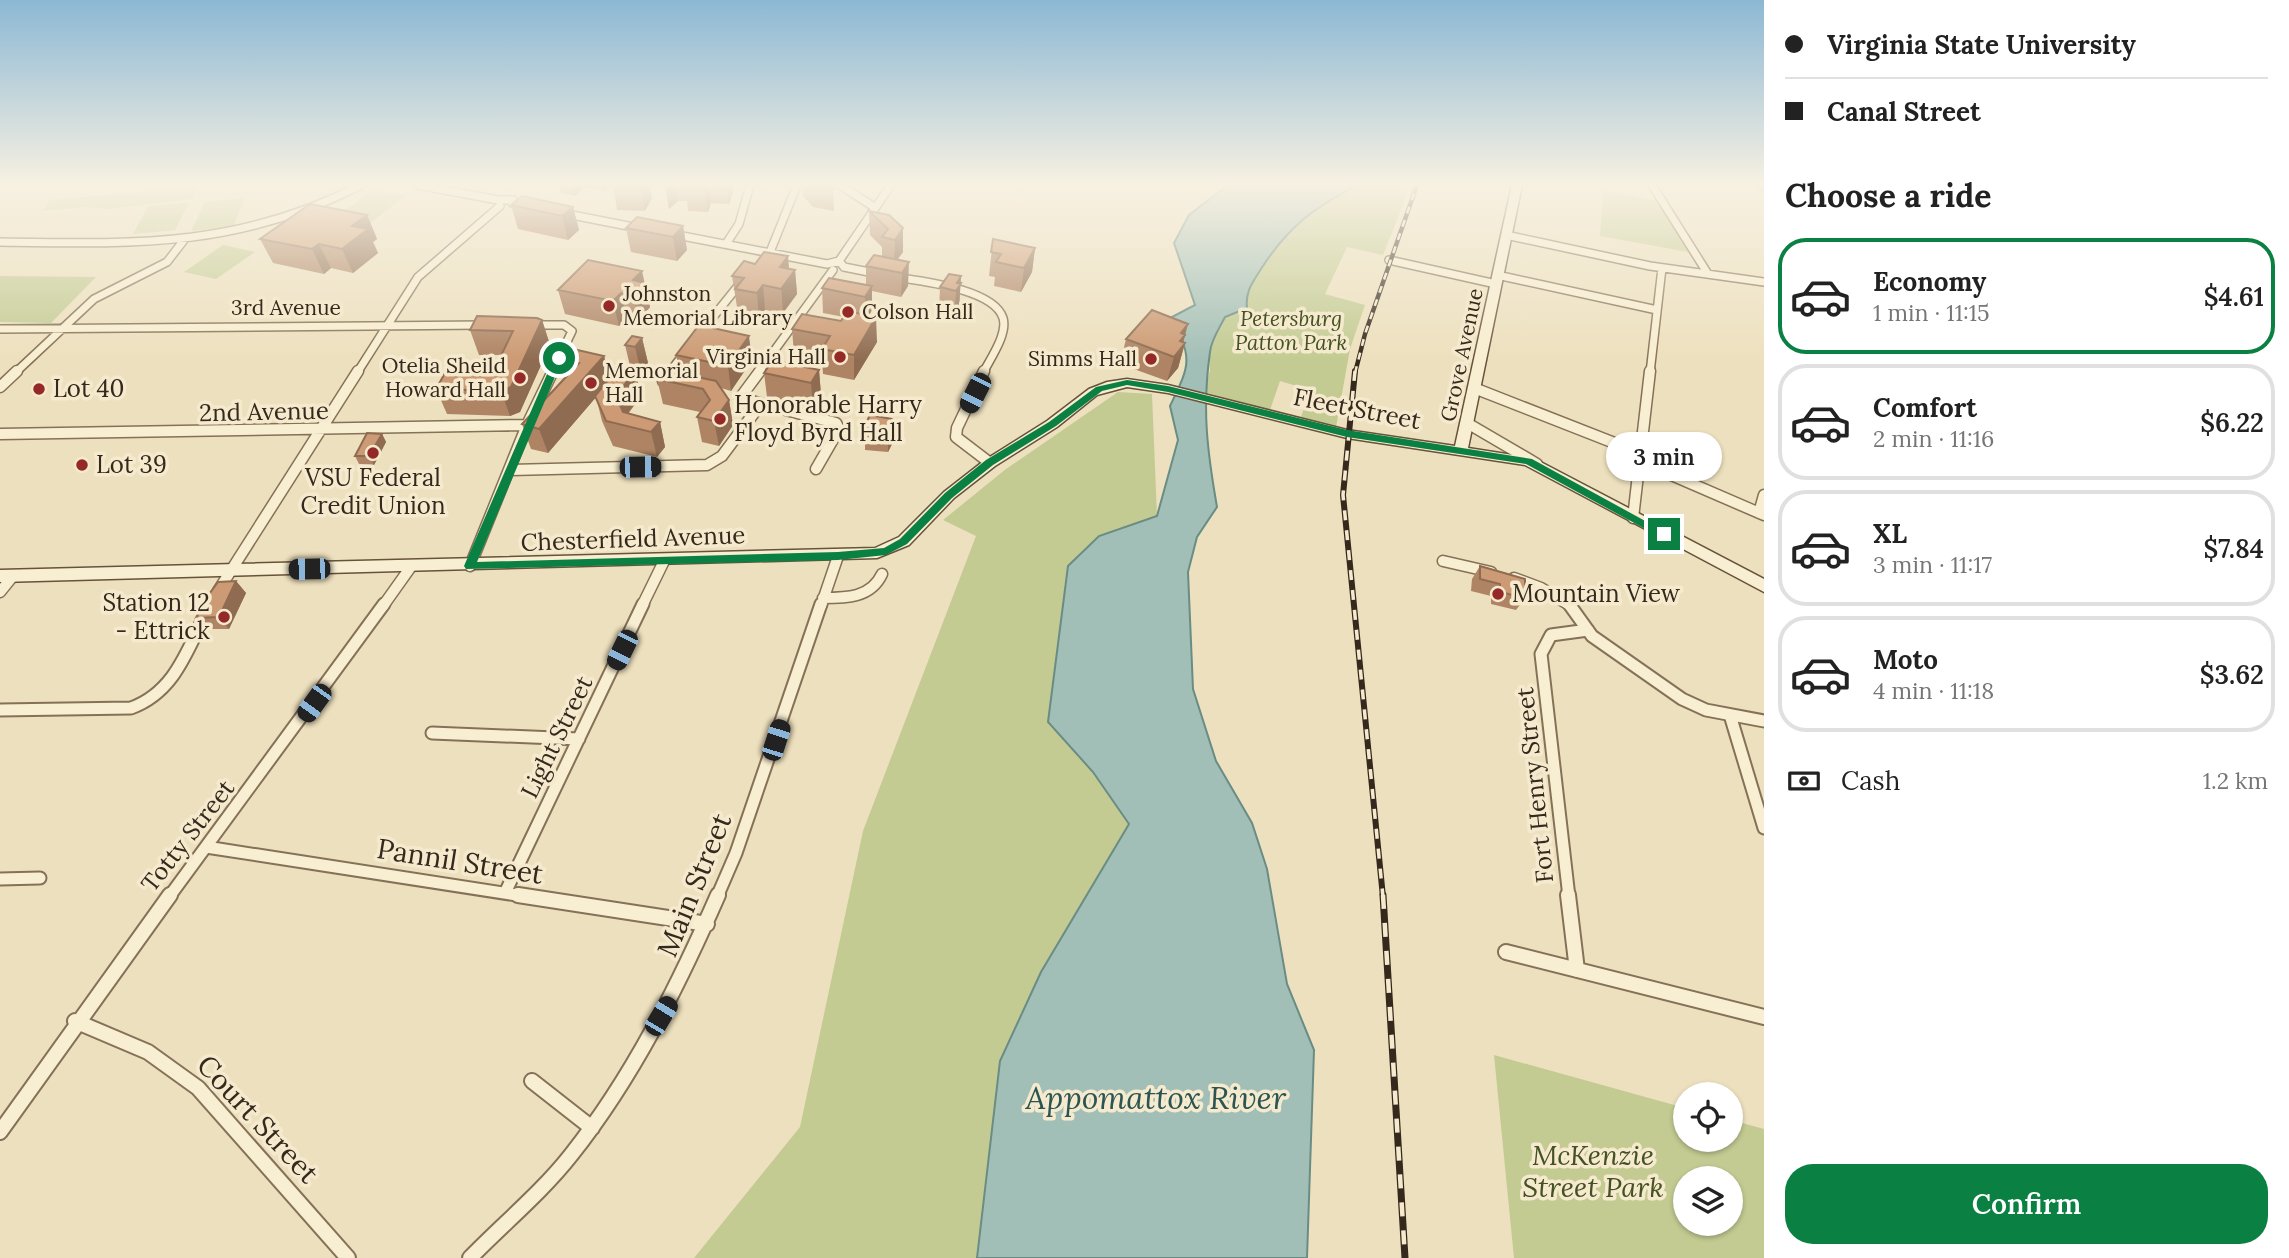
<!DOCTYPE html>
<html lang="en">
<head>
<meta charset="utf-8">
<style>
  body { margin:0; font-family:Lora,serif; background:#f6f6f6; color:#222; height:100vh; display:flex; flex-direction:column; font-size:26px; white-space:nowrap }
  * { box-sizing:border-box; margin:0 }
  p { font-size:23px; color:#767676 }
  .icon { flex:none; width:38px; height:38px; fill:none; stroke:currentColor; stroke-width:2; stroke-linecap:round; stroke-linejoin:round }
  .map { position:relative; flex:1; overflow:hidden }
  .drawer { display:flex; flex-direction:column; background:#fff; width:525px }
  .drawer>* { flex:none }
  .banner { display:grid; align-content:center; height:154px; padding:0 21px; background:#fff }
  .buttons { position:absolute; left:1673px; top:1082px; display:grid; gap:14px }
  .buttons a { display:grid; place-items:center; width:70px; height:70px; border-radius:50%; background:#fff; box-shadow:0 2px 5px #0004; font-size:35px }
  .end { position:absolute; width:32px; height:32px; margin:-16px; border:9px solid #0b8043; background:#fff; box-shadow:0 0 0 4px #fff }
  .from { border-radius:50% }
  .bubble { position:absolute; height:49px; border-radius:24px; background:#fff; box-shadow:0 2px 5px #0004; font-size:23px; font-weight:600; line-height:49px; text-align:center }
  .car { position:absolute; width:21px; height:42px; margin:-21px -10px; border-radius:9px; box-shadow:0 0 5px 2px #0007; background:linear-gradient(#222 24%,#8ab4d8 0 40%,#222 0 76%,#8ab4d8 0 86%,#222 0) }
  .banner b { display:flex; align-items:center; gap:24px; height:66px; font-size:26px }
  .banner b+b { border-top:2px solid #e0e0e0 }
  .banner i { width:18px; height:18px; background:#222 }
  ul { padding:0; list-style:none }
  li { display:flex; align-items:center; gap:21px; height:116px; margin:0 14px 10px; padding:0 7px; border:4px solid #e0e0e0; border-radius:28px }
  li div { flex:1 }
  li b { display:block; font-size:26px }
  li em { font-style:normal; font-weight:600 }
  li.selected { border-color:#0b8043 }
  li>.icon { width:63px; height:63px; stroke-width:1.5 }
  h2 { padding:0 21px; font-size:32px; line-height:84px }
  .pay { display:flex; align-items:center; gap:18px; height:77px; padding:0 21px; font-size:26px }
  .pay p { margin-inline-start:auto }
  .button { display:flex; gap:14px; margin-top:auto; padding:14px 21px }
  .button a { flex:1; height:80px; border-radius:28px; background:#0b8043; color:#fff; font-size:28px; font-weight:600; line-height:80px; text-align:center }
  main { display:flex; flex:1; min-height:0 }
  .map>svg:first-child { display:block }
  .green { fill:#c3cb92; fill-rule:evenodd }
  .water { fill:#a2bfb7; stroke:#698c84; stroke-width:2 }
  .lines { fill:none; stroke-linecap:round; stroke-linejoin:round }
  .minor-far3-casing { stroke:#857157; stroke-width:10 }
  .minor-far2-casing { stroke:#857157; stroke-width:13 }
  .minor-far1-casing { stroke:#857157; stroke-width:15 }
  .minor-casing { stroke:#857157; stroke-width:18 }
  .secondary-casing { stroke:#67523a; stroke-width:3 }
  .minor-far3 { stroke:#f8eed1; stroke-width:7 }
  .minor-far2 { stroke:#f8eed1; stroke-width:10 }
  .minor-far1 { stroke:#f8eed1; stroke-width:11 }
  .minor { stroke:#f8eed1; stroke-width:14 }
  .secondary { fill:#f8eed1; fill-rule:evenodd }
  .rail-far2-casing { stroke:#35281c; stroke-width:4.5 }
  .rail-far1-casing { stroke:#35281c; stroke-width:6 }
  .rail-casing { stroke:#35281c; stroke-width:7 }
  .rail-far2 { stroke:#f5eace; stroke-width:2.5; stroke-dasharray:7; stroke-linecap:butt }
  .rail-far1 { stroke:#f5eace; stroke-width:3.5; stroke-dasharray:10; stroke-linecap:butt }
  .rail { stroke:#f5eace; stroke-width:4.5; stroke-dasharray:14; stroke-linecap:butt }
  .wall { fill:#af8464 }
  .shaded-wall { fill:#8f6c51 }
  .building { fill:#cc9a74; stroke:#8f6c51; stroke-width:2 }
  .route { fill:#0b8043 }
  .poi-dot { fill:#942927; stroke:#f5eace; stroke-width:2.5 }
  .labels { text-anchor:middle; stroke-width:7; stroke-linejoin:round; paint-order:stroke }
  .far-poi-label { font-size:21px; fill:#35281c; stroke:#f5eace; text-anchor:start }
  .far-street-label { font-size:21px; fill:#35281c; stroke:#f5eace }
  .far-park-label { font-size:21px; font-style:italic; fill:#445122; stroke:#f5eace }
  .poi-label { font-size:24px; fill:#35281c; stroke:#f5eace; text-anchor:start }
  .street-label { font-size:24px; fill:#35281c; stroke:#f5eace }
  .near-street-label { font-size:28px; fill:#35281c; stroke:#f5eace }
  .near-park-label { font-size:28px; font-style:italic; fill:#445122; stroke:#f5eace }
  .near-water-label { font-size:32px; font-style:italic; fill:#2b5553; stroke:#f5eace }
</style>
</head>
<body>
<main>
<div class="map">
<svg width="1764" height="1258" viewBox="0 0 1764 1258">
  <rect width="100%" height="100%" fill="#ede0be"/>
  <path class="green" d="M1358 185 1405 187 1406 197 1383 255 1347 247 1325 294 1365 305 1350 349 1336 427 1301 417 1310 390 1280 381 1270 410 1204 392 1210 371 1209 350 1225 317 1247 308C1245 291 1253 282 1261 269 1288 227 1314 207 1358 185Z
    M198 187 192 199 107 209 85 207 43 211 50 200Z
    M373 190 405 196 369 224 336 217Z
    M1603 190 1657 201 1688 252 1600 236Z
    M245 198 233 227 191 231 205 202Z
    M189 203 175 230 133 234 148 206Z
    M223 245 255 252 216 279 184 272Z
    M0 276 96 277 51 323 0 322Z
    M1118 392 1152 394 1157 516 1099 536 1093 772 1129 823 1041 972 1000 1061 977 1258H694L800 1127 863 831 976 536 943 520 1006 469Z
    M1494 1055 1685 1108V1139H1731V1120L1764 1129V1258H1514ZM1685 1178H1731V1223H1685Z"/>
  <path class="water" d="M1228 185H1358C1314 207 1288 227 1261 269 1253 282 1245 291 1247 308L1225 317C1220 327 1211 340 1210 352 1202 408 1207 450 1217 507L1197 537 1188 572 1193 689 1216 761 1252 823 1267 869 1287 984 1314 1050 1307 1258H977L1000 1061 1041 972 1129 824 1093 772 1048 722 1068 566 1099 536 1157 516 1178 440 1170 406C1190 364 1193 361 1172 317L1195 305 1174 243 1189 215Z"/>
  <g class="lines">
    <g class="minor-far3-casing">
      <path id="minor-far3" d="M418 185 498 200H513L512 203
        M840 185 874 207
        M1652 185 1708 274
        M1762 185 1764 187
        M562 213 643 229
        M672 234 827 264 839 261 844 267
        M1506 235 1650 266 1764 282
        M0 242C133 244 239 248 361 185
        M726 244 739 224 750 185
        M770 252 797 185
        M1389 260 1496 284
        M839 261 891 185
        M844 267 879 274
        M1497 275 1657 310
        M895 277C921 281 994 289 1003 318 1008 334 990 359 983 373
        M531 325H564L572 331 552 373
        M0 329 484 325
        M697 337 742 281
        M15 373 94 299 167 262 184 240
        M357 373 418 277 500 206
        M669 373 685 352
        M758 373 833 270
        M1650 373 1662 268"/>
    </g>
    <g class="minor-far2-casing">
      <path id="minor-far2" d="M760 371 740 398 836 423 839 429 816 469
        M984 371 957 428 956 437 990 463
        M663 381 670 371
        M0 387 17 371
        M1474 388 1640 453
        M1467 423 1537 464
        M0 434 527 425
        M1639 461 1764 515
        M511 470 707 465 722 456 760 405
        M1759 513 1764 495
        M1633 518 1650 371
        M1443 561 1491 572
        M470 566 527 425 553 371
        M1514 578 1541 588 1571 606
        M218 591 358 371
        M0 592 13 576
        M823 598C846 598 871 598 882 574
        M383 606 410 568
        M642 606 664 561
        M821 606 838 556"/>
    </g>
    <g class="minor-far1-casing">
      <path id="minor-far1" d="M1569 604 1592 636 1682 699 1706 710 1764 721
        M0 710 131 708C175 692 187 650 207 611
        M1730 715 1764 828
        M432 733 579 739
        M206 847 529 897
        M0 879 40 878
        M505 893 643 604
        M169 897 384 604
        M717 897 736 853 821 604
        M1569 897 1541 654 1551 635 1588 630"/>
    </g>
    <g class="minor-casing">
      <path id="minor" d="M518 895 707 924
        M1568 895 1577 970
        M1506 952 1764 1017
        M75 1021 148 1052 198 1088 348 1258
        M532 1081 592 1128
        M0 1132 170 895
        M470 1258C503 1224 542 1192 571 1155 633 1077 678 986 718 895"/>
    </g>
    <g class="secondary-casing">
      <path id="secondary" d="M1512 185H1522L1468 448 1533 458 1764 579V592L1525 465 1347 438 1168 393 1127 387 1097 395 1057 427 995 466 954 498 909 545 877 558 0 582V570L875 548 899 537 944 492 985 460 1047 421 1089 389 1107 382 1127 379 1168 385 1347 430 1455 446Z"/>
    </g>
    <use href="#minor-far3" class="minor-far3"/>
    <use href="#minor-far2" class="minor-far2"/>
    <use href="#minor-far1" class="minor-far1"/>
    <use href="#minor" class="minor"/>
    <use href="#secondary" class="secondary"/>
    <g class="rail-far2-casing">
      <path id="rail-far2" d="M1355 373 1365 334 1417 185"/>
    </g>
    <g class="rail-far1-casing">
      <path id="rail-far1" d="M1355 371 1343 495 1383 897"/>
    </g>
    <g class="rail-casing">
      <path id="rail" d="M1383 895 1405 1258"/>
    </g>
    <use href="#rail-far2" class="rail-far2"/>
    <use href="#rail-far1" class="rail-far1"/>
    <use href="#rail" class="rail"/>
  </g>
  <path class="wall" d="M559 185H611L604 191 584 187 575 196 561 193Z
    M613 185H649L652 198 645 211 617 210Z
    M665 185H733V192L729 204 711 203 708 212 688 211 687 201H678L669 209Z
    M803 185H830L833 188 834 211 813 207 803 196Z
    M511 205 573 207 579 230 568 240 518 229Z
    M869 211 889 215 903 252 897 260 908 286 901 297 872 291V310L869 316 877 342 854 380 823 374 822 359 794 354 792 329 841 321 844 317 823 313 822 288 866 285V266L882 257V247L870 235Z
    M367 215 377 239 373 242 378 253 353 273 331 268 324 274 273 263 260 239Z
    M683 226 687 250 677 261 631 252 626 228Z
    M993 239 1035 248 1032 272 1021 292 994 286 995 277 989 276Z
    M788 256 789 268 795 270 797 294 783 313 765 310 759 318 738 313 732 276 755 264Z
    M961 276 959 308 954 315 939 312 940 287Z
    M644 283 650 307 639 320 627 318 619 326 565 314 558 290Z
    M542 320 550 345 520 412 510 416 447 414 436 389 492 374 501 355H479L470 330Z
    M642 338 648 363 641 372 631 370 625 345Z
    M1126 339 1185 343 1178 368 1167 381 1120 364Z
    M676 355 752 360 731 391 721 388 729 400 733 425 719 446 702 442 697 417 700 412 663 404 657 379 680 373Z
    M604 356 609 379 635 371 641 396 628 414 660 422 665 447 657 457 613 446 602 421 596 397 548 453 531 449 522 424 568 374 564 359Z
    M819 370 821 395 813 408 767 397 764 373Z
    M892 419V444L888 452 865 450V425Z
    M382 434 386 442 374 465 359 464 355 456Z
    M1480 566 1525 598 1516 610 1491 604V596L1471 591 1472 579Z
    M236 581 246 593 229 629H207L196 618Z"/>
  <path class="shaded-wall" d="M572 185H584V187L575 196Z
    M602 185H611L604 191Z
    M642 185H649L652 198 645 211 641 187Z
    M665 185H675L678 201 669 209Z
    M706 185H709L711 203 708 212 704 188Z
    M727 185H733V192L729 204Z
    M573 207 579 230 568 240 562 216Z
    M367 215 377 239 373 242 378 253 353 273 342 249 352 226Z
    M683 226 687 250 677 261 673 237Z
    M903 228V252L894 264 895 240Z
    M319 244 331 268 324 274 312 249Z
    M1035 248 1032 272 1021 292 1024 268Z
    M788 256 789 277 795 270 797 294 783 313 780 267Z
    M909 262 908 286 901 297 902 273Z
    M642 271 650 307 639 320 633 296V280Z
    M961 276 959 308 954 315 957 283Z
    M763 285 765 310 759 318 757 293Z
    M872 286V310L865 321V297Z
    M621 293 627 318 619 326 613 301Z
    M876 317 877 342 854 380V355Z
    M542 320 550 345 520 412 510 416 501 391Z
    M1188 324 1182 347 1185 343 1178 368 1167 381 1181 333Z
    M749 336 752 360 731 391 728 366Z
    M642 338 648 363 641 372 635 347Z
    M604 356 610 381 548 453 539 429Z
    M819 370 821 395 813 408 811 383Z
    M635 371 641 396 622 421 616 396Z
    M729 400 733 425 719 446 714 421Z
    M892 419V444L888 452V427Z
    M660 422 665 447 657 457 651 432Z
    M382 434 386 442 374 465 369 456Z
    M236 581 246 593 229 629 219 617Z"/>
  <path class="building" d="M613 185H642L641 187 612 186Z
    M685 185H706L704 188 684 187Z
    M818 185H830L833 188Z
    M522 196 573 207 562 216 511 205Z
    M310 204 367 215 352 226 368 229 342 249 319 244 312 249 260 239Z
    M869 211 889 215 903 228 895 240 882 237 888 229Z
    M637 217 683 226 673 237 626 228Z
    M993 239 1035 248 1024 268 996 262 1001 254 991 252Z
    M764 252 788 256 780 267 795 270 781 289 763 285 757 293 735 289 744 278 732 276 744 261 755 264Z
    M874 255 909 262 902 273 866 266Z
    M588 260 642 271 633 280 645 283 633 296 621 293 613 301 558 290Z
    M949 274 961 276 957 283H961L956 291 940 287Z
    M829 278 872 286 865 297 822 288Z
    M1152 310 1188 324 1181 333 1185 335 1180 341 1185 343 1174 357 1126 339Z
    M847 311 876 317 854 355 822 349 830 336 792 329 802 314 841 321Z
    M477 316 537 318 542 320 511 387 501 391 436 389 445 373 492 374 513 331 470 330Z
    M699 325 749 336 728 366 676 355Z
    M632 336 642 338 635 347 625 345Z
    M573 349 604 356 539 429 522 424 579 363 564 359Z
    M773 360 819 370 811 383 764 373Z
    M618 368 635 371 616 396 623 412 660 422 651 432 606 421 595 396Z
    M665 370 716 381 729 400 714 421 697 417 710 400 703 389 657 379Z
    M870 415 892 419 888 427 865 425Z
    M367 433 382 434 369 456H355Z
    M1480 566 1525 579V598L1500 592V584L1480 579Z
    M236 581 219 617 196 618 207 597 218 582Z"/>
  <linearGradient id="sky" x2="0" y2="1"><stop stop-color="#8cb8d4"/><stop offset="0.51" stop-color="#f7f1e2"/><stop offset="1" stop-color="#f7f1e2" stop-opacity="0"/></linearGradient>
  <rect width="1764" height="361" fill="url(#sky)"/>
  <path class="route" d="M559 356 563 358 477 562 838 552 884 548 900 539 945 493 986 460 1049 422 1096 387 1127 380 1168 386 1347 430 1532 459 1669 534 1660 537 1526 464 1347 437 1168 392 1127 385 1102 391 1056 426 993 465 952 498 907 544 886 555 838 560 466 569 464 566 554 358Z"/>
  <g class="poi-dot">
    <circle cx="609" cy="306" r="7"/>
    <circle cx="848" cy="312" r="7"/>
    <circle cx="840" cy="357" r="7"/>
    <circle cx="1151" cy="359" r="7"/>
    <circle cx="520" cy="378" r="7"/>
    <circle cx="591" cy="383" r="7"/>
    <circle cx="39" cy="389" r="7"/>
    <circle cx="720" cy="419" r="7"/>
    <circle cx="373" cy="453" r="7"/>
    <circle cx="82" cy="465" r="7"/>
    <circle cx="1498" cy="594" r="7"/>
    <circle cx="224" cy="617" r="7"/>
  </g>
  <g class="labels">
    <g class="far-poi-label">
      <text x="623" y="301">Johnston<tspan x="623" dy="24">Memorial Library</tspan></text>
      <text x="862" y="319">Colson Hall</text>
      <text x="826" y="364" text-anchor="end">Virginia Hall</text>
      <text x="1137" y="366" text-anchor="end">Simms Hall</text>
      <text x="506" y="373" text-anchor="end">Otelia Sheild<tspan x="506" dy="24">Howard Hall</tspan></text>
      <text x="605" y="378">Memorial<tspan x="605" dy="24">Hall</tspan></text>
    </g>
    <g class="far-street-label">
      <text x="286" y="315">3rd Avenue</text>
      <text transform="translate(1462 355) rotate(-78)" y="7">Grove Avenue</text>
    </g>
    <g class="far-park-label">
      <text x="1291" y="326">Petersburg<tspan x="1291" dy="24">Patton Park</tspan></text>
    </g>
    <g class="poi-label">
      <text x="53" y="397">Lot 40</text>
      <text x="734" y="413">Honorable Harry<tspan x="734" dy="28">Floyd Byrd Hall</tspan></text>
      <text x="96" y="473">Lot 39</text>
      <text x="373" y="486" text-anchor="middle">VSU Federal<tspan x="373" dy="28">Credit Union</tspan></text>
      <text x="1512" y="602">Mountain View</text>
      <text x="210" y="611" text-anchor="end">Station 12<tspan x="210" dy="28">- Ettrick</tspan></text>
    </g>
    <g class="street-label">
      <text transform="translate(1357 409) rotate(11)" y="8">Fleet Street</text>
      <text transform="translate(264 412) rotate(-1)" y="8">2nd Avenue</text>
      <text transform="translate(633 539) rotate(-2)" y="8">Chesterfield Avenue</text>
      <text transform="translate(557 737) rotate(-64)" y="8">Light Street</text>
      <text transform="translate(1535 785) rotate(-96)" y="8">Fort Henry Street</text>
      <text transform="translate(188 836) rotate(-52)" y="8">Totty Street</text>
    </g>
    <g class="near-street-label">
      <text transform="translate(460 861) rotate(9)" y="10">Pannil Street</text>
      <text transform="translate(694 885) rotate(-68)" y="10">Main Street</text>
      <text transform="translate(258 1119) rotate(47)" y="10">Court Street</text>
    </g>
    <g class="near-park-label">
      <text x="1593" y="1165">McKenzie<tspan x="1593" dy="32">Street Park</tspan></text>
    </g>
    <g class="near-water-label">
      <text x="1156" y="1109">Appomattox River</text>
    </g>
  </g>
</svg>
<div class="buttons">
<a><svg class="icon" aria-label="locate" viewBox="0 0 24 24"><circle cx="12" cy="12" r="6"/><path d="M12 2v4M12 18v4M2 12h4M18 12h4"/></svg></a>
<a><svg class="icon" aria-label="layers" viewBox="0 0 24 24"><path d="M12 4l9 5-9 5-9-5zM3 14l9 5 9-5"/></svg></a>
</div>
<i class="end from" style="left:559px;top:358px"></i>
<i class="end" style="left:1664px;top:534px"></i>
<div class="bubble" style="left:1606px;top:432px;width:116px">3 min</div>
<i class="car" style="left:975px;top:393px;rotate:207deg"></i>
<i class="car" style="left:640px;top:467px;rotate:89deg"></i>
<i class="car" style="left:309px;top:569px;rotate:269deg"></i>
<i class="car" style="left:622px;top:650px;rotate:206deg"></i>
<i class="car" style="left:314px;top:703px;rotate:216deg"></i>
<i class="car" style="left:776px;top:740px;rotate:18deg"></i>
<i class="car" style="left:661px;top:1016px;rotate:31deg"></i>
</div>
<section class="drawer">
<div class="banner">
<b><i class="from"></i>Virginia State University</b>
<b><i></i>Canal Street</b>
</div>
<h2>Choose a ride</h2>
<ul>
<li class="selected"><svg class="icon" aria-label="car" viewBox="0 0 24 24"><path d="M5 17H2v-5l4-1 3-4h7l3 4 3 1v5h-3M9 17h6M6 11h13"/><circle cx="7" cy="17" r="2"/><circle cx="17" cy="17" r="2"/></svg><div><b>Economy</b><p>1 min · 11:15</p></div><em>$4.61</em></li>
<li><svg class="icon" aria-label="car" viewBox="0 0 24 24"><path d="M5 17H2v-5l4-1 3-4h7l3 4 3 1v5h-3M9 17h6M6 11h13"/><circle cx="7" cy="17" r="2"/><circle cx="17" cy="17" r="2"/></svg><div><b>Comfort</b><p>2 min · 11:16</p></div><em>$6.22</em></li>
<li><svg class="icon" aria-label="car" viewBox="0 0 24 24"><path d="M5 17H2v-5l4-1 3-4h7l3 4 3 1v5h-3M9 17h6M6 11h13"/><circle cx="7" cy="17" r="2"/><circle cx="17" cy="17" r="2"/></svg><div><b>XL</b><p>3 min · 11:17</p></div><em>$7.84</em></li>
<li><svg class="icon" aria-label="car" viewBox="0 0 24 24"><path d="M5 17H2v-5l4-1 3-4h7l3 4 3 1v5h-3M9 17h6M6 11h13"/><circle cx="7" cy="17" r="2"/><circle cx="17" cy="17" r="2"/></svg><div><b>Moto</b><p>4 min · 11:18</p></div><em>$3.62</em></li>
</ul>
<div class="pay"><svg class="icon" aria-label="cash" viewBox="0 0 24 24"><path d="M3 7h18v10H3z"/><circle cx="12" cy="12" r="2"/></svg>Cash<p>1.2 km</p></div>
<div class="button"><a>Confirm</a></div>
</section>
</main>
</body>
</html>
